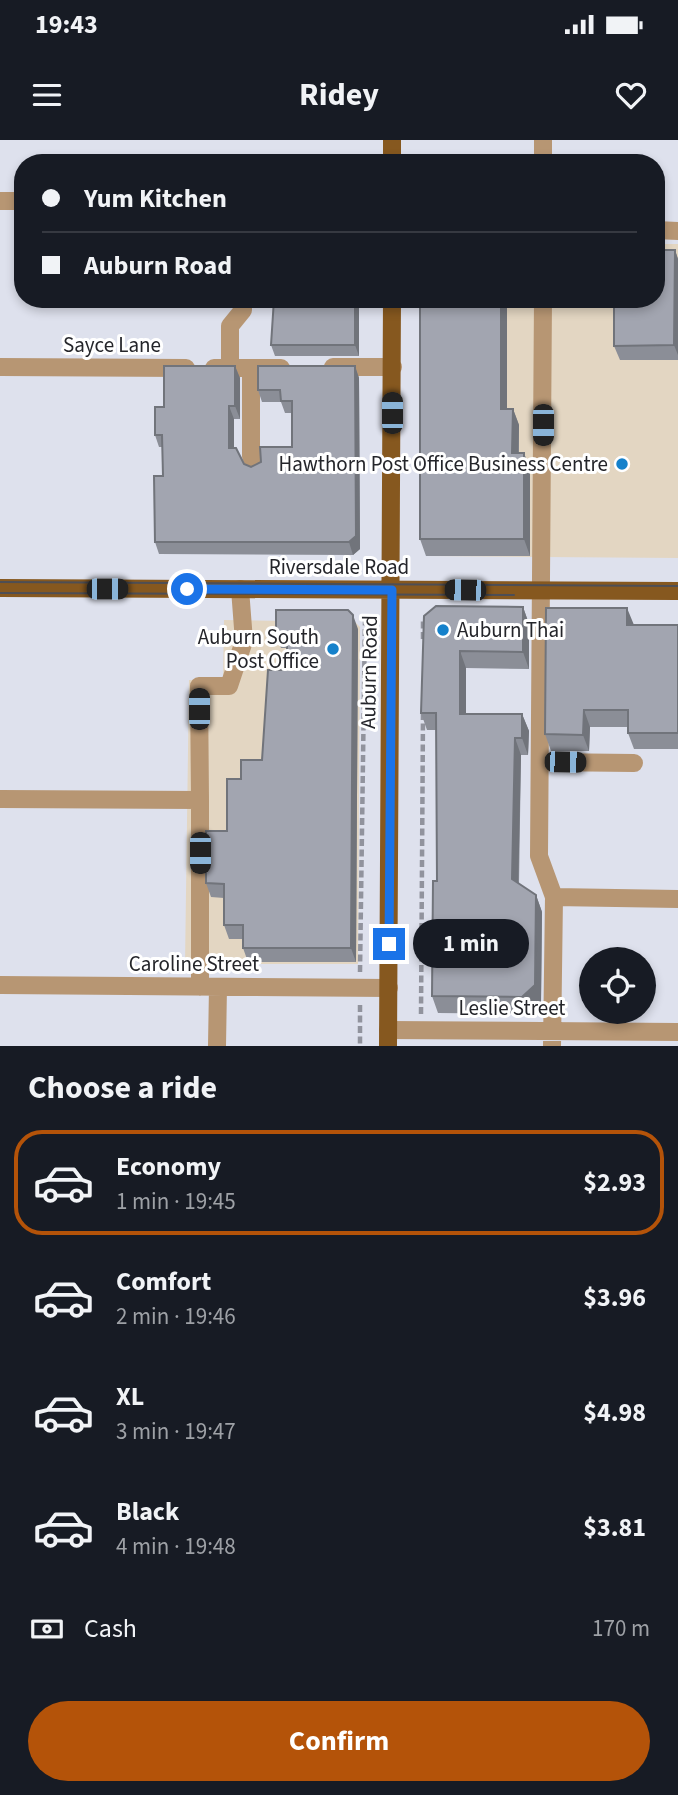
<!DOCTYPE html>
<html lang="en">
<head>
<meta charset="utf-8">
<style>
  body { margin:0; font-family:"Source Sans 3",sans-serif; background:#242831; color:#f1f3f6; height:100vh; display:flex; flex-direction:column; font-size:26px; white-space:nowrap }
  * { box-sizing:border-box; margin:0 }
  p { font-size:23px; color:#9ea1a6 }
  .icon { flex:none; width:38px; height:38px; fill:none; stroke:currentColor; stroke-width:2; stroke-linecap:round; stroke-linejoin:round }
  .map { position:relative; height:906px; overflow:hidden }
  .side { display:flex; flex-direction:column; background:#171b24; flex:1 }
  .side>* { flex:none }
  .top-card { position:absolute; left:14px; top:14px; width:651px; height:154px; border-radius:28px; box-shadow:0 4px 10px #0003; display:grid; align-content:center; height:154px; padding:0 28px; background:#171b24 }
  .fabs { position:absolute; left:579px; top:807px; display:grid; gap:14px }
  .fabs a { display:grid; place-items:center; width:77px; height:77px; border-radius:50%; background:#171b24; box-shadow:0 4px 10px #0003; font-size:35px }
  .end { position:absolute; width:32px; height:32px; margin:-16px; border:9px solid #1a73e8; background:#fff; box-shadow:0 0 0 4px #fff }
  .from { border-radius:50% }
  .bubble { position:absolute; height:49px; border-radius:24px; background:#171b24; box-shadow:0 4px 10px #0003; font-size:23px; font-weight:700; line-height:49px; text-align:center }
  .car { position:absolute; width:21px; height:42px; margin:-21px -10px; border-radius:9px; box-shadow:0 0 5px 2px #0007; background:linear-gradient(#222 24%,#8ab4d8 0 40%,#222 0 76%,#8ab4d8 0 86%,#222 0) }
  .top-card b { display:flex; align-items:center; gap:24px; height:66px; font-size:26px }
  .top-card b+b { border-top:2px solid #363941 }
  .top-card i { width:18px; height:18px; background:#f1f3f6 }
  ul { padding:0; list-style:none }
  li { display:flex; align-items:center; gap:21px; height:105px; margin:0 14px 10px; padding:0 14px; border:4px solid transparent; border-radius:28px }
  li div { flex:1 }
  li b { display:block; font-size:26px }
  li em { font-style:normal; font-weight:700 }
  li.current { border-color:#b45309 }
  li>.icon { width:63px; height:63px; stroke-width:1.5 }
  h2 { padding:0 28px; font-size:32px; line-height:84px }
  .pay { display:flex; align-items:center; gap:18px; height:77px; padding:0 28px; font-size:26px }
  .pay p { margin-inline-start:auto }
  .cta { display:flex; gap:14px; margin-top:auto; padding:14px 28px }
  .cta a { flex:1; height:80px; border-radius:42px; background:#b45309; color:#fff; font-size:28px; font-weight:700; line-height:80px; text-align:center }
  .status { display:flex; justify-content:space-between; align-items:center; height:49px; padding:0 35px; background:#171b24; direction:ltr }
  .status svg { height:19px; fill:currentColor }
  header { display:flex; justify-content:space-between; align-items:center; height:91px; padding:0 28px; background:#171b24; font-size:32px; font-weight:700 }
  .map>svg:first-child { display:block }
  .commercial { fill:#e3d6c2 }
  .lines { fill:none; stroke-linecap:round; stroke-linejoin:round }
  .path { stroke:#91939d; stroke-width:4.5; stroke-dasharray:7 3.5; stroke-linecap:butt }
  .minor { stroke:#b79673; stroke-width:18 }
  .major { stroke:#86581f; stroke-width:18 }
  .tram { stroke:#4d4e55; stroke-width:2 }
  .wall { fill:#8b8e97 }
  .shaded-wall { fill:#71747b }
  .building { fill:#a2a5b0; stroke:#71747b; stroke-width:2 }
  .route { stroke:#1a73e8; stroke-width:9 }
  .poi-dot { fill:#1581cb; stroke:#fff; stroke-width:2.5 }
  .labels { text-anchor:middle; stroke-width:6; stroke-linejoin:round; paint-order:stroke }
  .street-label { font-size:21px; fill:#24252a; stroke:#fff }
  .poi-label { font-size:21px; fill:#24252a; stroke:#fff; text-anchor:end }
</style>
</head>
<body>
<div class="status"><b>19:43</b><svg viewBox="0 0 49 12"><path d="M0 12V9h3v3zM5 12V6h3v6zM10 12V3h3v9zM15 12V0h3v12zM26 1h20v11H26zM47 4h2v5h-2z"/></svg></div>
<header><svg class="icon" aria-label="menu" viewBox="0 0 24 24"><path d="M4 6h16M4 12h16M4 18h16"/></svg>Ridey<svg class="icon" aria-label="heart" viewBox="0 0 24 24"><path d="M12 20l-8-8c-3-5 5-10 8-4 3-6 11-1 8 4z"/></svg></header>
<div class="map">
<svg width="678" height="906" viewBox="0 0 678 906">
  <rect width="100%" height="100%" fill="#dee1ed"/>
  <path class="commercial" d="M656 104H678V418L426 416 427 159H656Z
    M224 480 355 482 360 487 358 824H185L189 540H223Z"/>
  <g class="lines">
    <path class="path" d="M423 499V479
      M360 832 365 479
      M360 865V906
      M421 874 423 574"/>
    <path class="minor" d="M543 23V0
      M0 61H23
      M656 90 678 91
      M543 159 539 716 554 757 552 906
      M0 227 186 228
      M333 227H393
      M214 228H281
      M230 228V186L243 170V159
      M251 228V316L256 328
      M542 622 634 623
      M0 659 200 660V847
      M200 660 199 546H229L244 501 240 449
      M554 757 678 759
      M0 845 389 848
      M388 890 678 892
      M217 906 218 847"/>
    <path class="major" d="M392 23V0
      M0 448 678 451
      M388 906 392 159"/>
    <path class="tram" d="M0 442 678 446
      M0 453 514 455"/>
  </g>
  <path class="wall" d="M675 110 678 119V220H620L614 206Z
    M359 159V216H275L271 205Z
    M235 226 240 238V279H234V308L244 324 251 327 292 307V273H285L281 262H262L258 250 355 226 359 238 360 409 353 415 159 414 155 402 163 336 162 307H159L155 295 164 267Z
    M507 269H513L519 285V313H524L530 330V416H426L420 399Z
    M523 467 529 484V529L466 528V574H522L529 591 528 615H521L519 744 536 755 542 772 541 862 528 874 438 873 432 856 437 741 436 590H427L421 573 424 476Z
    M634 485H678V609H634L628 593V587H590L589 611H551L545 594Z
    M358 489 356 822H248L243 808V799H229L224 785V758L211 757 206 743 227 691 241 639 262 620 287 530V508H281L276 494Z"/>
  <path class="shaded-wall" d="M675 110 678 119V215L674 205Z
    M355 159H359V216L355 205Z
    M501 159H507V285L501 269Z
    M235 226 240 238V279L235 266Z
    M355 226 359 238 360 409 353 415 349 402Z
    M229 266 234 279V320L229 308Z
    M513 269 519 285 518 330 512 313Z
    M524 313 530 330V416L524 399Z
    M523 467 529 484V529L523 512Z
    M627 468 634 485H627Z
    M353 475 358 489 356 822 351 808Z
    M460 511 466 528V590L460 574Z
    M584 570 590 587 589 611 583 595Z
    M522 574 529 591 528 615 522 598Z
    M515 598 521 615 518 756 512 739Z
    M536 755 542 772 541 862 528 874 522 857Z"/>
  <path class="building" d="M656 110H675L674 205 614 206V159H656Z
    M274 159H355V205H271Z
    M420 159H501V269H513L512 313H524V399H420Z
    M164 226H235V266H229V308H236L244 324 251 327 261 322 260 307H292V261H281L280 250H258V226H355L356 396 349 402H155L154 336H163L162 295H155V267H164Z
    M436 466 523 467V512L460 511V574H522V598H515L512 739 536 755 535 845 522 857 432 856 433 741H437L436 573H421L424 476Z
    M546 468H627V485H678V593H628V570H584L583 595 545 594Z
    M276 470H348L353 475 351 808H243V785H224V744L206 743V691H227V639H241V620H262L268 530H287V494H276Z"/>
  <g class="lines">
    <path class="route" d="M187 449 392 450 389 804"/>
  </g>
  <g class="poi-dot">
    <circle cx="622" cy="324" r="7"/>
    <circle cx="443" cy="490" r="7"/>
    <circle cx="333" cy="509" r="7"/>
  </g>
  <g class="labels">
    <g class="street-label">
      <text x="112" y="212">Sayce Lane</text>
      <text x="339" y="434">Riversdale Road</text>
      <text transform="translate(369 532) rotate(-89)" y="7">Auburn Road</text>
      <text x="194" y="831">Caroline Street</text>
      <text x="512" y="875">Leslie Street</text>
    </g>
    <g class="poi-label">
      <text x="608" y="331">Hawthorn Post Office Business Centre</text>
      <text x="457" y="497" text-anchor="start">Auburn Thai</text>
      <text x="319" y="504">Auburn South<tspan x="319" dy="24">Post Office</tspan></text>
    </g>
  </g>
</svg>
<div class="fabs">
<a><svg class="icon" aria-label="locate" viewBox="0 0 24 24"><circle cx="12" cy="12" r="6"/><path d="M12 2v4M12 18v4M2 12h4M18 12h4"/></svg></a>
</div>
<i class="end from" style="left:187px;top:449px"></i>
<i class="end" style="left:389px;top:804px"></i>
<div class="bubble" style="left:413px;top:779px;width:116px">1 min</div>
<i class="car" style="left:392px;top:273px;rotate:0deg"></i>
<i class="car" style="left:543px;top:285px;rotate:180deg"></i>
<i class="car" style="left:107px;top:449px;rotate:90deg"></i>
<i class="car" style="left:465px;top:450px;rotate:271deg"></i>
<i class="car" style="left:199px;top:569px;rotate:0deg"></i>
<i class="car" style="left:565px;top:622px;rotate:91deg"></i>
<i class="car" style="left:200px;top:713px;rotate:180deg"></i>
<div class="top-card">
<b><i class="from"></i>Yum Kitchen</b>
<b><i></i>Auburn Road</b>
</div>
</div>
<section class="side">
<h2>Choose a ride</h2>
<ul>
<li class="current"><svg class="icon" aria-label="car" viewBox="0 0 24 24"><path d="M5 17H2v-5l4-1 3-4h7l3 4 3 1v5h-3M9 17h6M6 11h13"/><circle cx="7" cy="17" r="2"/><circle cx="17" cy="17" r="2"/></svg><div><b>Economy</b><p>1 min · 19:45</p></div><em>$2.93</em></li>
<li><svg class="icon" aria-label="car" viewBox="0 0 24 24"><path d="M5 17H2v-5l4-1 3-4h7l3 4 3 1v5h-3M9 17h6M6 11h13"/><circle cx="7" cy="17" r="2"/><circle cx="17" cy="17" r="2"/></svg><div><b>Comfort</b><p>2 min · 19:46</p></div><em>$3.96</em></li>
<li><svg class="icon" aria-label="car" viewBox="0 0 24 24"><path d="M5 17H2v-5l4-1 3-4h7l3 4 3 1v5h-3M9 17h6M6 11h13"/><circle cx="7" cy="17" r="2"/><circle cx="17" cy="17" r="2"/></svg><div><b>XL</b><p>3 min · 19:47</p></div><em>$4.98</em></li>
<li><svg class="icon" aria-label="car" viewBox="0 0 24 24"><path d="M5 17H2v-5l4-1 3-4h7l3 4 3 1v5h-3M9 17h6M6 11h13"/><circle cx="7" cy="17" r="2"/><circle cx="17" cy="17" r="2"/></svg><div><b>Black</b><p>4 min · 19:48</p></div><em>$3.81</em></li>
</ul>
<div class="pay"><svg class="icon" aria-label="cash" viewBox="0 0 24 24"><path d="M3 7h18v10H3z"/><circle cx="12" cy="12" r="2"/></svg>Cash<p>170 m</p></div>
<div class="cta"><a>Confirm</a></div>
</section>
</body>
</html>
